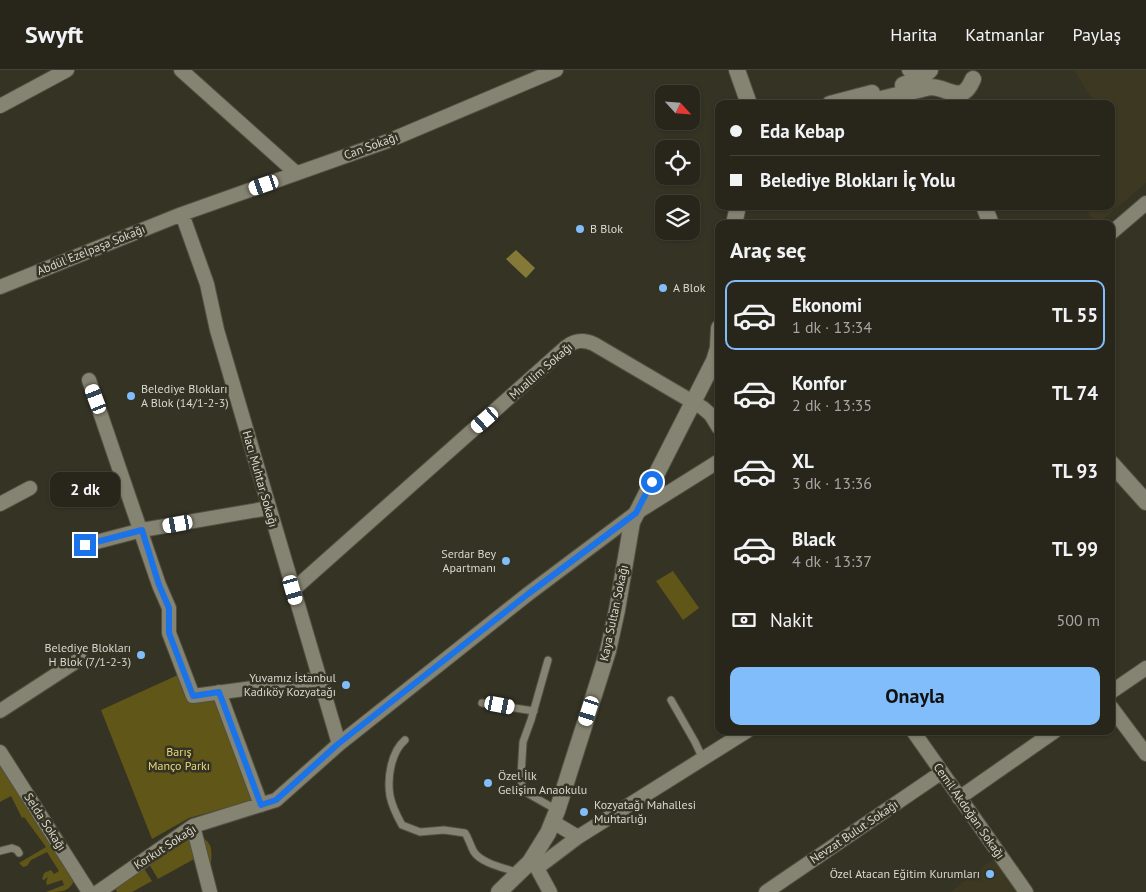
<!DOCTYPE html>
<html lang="tr">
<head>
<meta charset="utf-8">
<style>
  body { margin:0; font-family:"PT Sans",sans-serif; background:#343228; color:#f1f3f6; height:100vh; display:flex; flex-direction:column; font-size:19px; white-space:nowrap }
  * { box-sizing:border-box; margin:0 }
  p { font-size:16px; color:#a5a5a3 }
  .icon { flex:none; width:28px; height:28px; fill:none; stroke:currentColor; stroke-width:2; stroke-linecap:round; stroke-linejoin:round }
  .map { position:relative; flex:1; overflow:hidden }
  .panel { position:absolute; left:715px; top:150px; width:400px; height:515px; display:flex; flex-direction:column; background:#28261b; border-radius:10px; box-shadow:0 1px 4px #0004,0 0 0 1px #44433a }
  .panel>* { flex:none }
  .top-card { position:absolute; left:715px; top:30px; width:400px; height:110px; border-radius:10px; box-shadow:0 1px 4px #0004,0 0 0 1px #44433a; display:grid; align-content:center; height:110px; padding:0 15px; background:#28261b }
  .needle { width:32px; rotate:116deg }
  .buttons { position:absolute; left:655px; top:15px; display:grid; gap:10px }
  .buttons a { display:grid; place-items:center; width:45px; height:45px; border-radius:10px; background:#28261b; box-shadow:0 1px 4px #0004,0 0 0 1px #44433a; font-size:25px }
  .end { position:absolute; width:22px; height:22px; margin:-11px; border:6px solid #1a73e8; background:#fff; box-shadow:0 0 0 2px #fff }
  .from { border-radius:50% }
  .bubble { position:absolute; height:35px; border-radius:10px; background:#28261b; box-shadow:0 1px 4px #0004,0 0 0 1px #44433a; font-size:16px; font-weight:600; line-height:35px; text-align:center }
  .car { position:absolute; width:15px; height:30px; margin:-15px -8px; border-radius:6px; box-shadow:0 0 4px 1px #0007; background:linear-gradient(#fff 24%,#345 0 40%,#fff 0 76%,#345 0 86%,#fff 0) }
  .top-card b { display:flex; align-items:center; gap:18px; height:48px; font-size:19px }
  .top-card b+b { border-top:1px solid #44433a }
  .top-card i { width:12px; height:12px; background:#f1f3f6 }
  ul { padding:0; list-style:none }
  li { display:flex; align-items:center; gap:15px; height:70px; margin:0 10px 8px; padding:0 5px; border:2px solid transparent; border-radius:10px }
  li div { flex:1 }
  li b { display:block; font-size:19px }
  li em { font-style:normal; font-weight:600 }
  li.active { border-color:#81bdfa }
  li>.icon { width:45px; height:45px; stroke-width:1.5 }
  h2 { padding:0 15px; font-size:22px; line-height:60px }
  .pay { display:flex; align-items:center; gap:12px; height:55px; padding:0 15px; font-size:19px }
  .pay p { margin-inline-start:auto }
  .cta { display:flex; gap:10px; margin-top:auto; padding:10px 15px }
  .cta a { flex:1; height:58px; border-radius:10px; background:#81bdfa; color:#111; font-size:20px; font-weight:600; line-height:58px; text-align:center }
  header { display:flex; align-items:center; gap:30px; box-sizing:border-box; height:70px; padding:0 25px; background:#28261b; border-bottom:1px solid #44433a }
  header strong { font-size:24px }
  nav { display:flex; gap:28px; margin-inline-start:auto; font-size:18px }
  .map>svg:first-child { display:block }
  .built { fill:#3c3822 }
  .green { fill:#605618 }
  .water { fill:#847938 }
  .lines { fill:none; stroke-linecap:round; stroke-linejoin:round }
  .service-casing { stroke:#525043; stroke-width:9 }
  .minor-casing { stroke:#525043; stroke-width:16 }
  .tertiary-casing { stroke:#525043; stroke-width:18 }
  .service { stroke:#858371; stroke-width:7 }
  .minor { stroke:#858371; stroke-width:14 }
  .tertiary { stroke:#858371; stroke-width:16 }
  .route { stroke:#1a73e8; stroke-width:6 }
  .poi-dot { fill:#81bdfa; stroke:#353324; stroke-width:2 }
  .labels { text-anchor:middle; stroke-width:5; stroke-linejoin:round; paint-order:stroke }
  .street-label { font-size:12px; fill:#dad8cf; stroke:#353324 }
  .poi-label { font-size:12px; fill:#dad8cf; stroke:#353324; text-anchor:start }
  .park-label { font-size:12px; fill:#e7d778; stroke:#353324 }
</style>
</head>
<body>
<header>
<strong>Swyft</strong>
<nav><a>Harita</a><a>Katmanlar</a><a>Paylaş</a></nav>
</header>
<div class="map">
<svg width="1146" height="822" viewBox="0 0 1146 822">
  <rect width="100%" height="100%" fill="#353324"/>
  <path class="built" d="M1074 0H1146V113L1098 154H1095L1084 136H1111V67L1114 64 1111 60V34H1095Z
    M995 788 1019 822H952L951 821Z"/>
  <path class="green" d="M673 501 699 538 683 550 656 511Z
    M180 604 190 630 214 626 254 730 189 748 152 769 101 640Z
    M0 691 75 809C69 822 63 822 46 822L64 815 62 810 47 815 46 812 48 807 44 810 42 809 44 803 51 800 54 804 59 801 47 782 31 790 27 796 23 797 19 793 46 777 24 747 22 748 11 726 0 732Z
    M196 763C213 773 212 777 211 795L208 796 196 788 158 809 149 794Z
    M143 797 152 811 132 822H117L115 818Z"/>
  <path class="water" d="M516 180 535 198 526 208 506 189Z"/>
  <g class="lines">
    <g class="service-casing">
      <path id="service" d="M548 590 531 650 523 672 521 706 522 715 527 723 557 740
        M671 630 695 672 703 689
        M482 633 534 641
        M405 670C391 682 387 708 390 726 392 736 397 746 402 755L420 762 444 760 465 763C469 769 470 775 474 782 482 794 506 798 519 803
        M0 781 12 778 17 780 19 783"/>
    </g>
    <g class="minor-casing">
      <path id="minor" d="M181 0 296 103
        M909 0 918 7 925 5
        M0 36 67 0
        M182 144 207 214 217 260 339 674
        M1111 163 1146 133
        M0 217 182 144 388 71 556 0
        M89 310 159 515 169 538V563L193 626 319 609
        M0 434 30 418
        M85 475 142 460 269 438
        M293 520 566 277C575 270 583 269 594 274L703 338 711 345 719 358
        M219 622 261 735
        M1111 622 1146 598
        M1111 637 1146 684
        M0 641 80 589
        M913 661 1026 822
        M0 682 89 822
        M959 728 1055 661
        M553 752 578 767
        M193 756 210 822
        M531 793 537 798 550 822
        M537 798 578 767 747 661
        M98 822 193 756 276 730 339 674 528 524 636 443 719 391
        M766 822 942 702"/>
    </g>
    <g class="tertiary-casing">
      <path id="tertiary" d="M737 0 749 34
        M903 15 921 8 930 0
        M830 34 872 23
        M861 34 930 17C949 17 962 36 973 9
        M984 136 991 154
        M734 154 738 136
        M1111 393 1146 432
        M499 822 530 792 548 763 557 741 608 581 617 540 632 452 714 291 718 278 719 258"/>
    </g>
    <use href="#service" class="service"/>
    <use href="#minor" class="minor"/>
    <use href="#tertiary" class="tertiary"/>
  </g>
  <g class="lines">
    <path class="route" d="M85 475 142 460 159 515 169 538V563L193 626 219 622 261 735 276 730 338 674 528 524 636 443 652 412"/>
  </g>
  <g class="poi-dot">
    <circle cx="580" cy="159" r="5"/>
    <circle cx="663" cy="218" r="5"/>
    <circle cx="131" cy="326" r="5"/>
    <circle cx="506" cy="491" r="5"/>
    <circle cx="141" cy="585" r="5"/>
    <circle cx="346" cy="615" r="5"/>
    <circle cx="488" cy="713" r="5"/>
    <circle cx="584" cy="742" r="5"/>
    <circle cx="990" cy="804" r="5"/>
  </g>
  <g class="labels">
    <g class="street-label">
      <text transform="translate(371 76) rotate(-20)" y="4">Can Sokağı</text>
      <text transform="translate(91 180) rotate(-22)" y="4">Abdül Ezelpaşa Sokağı</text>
      <text transform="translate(541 301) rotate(-41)" y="4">Muallim Sokağı</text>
      <text transform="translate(260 409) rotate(74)" y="4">Hacı Muhtar Sokağı</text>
      <text transform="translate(614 543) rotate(-78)" y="4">Kaya Sultan Sokağı</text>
      <text transform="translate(969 741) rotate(55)" y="4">Cemil Akdoğan Sokağı</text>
      <text transform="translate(45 752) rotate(57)" y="4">Selda Sokağı</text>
      <text transform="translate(854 762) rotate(-34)" y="4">Nevzat Bulut Sokağı</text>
      <text transform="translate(165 777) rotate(-33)" y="4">Korkut Sokağı</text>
    </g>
    <g class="poi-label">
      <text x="590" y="163">B Blok</text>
      <text x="673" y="222">A Blok</text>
      <text x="141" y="323">Belediye Blokları<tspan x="141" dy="14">A Blok (14/1-2-3)</tspan></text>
      <text x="496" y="488" text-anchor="end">Serdar Bey<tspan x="496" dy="14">Apartmanı</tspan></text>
      <text x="131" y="582" text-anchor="end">Belediye Blokları<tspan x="131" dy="14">H Blok (7/1-2-3)</tspan></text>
      <text x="336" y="612" text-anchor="end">Yuvamız İstanbul<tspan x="336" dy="14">Kadıköy Kozyatağı</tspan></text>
      <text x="498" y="710">Özel İlk<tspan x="498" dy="14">Gelişim Anaokulu</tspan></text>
      <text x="594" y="739">Kozyatağı Mahallesi<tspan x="594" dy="14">Muhtarlığı</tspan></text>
      <text x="980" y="808" text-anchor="end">Özel Atacan Eğitim Kurumları</text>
    </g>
    <g class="park-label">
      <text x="179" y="686">Barış<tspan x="179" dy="14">Manço Parkı</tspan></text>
    </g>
  </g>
</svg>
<div class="buttons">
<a><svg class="needle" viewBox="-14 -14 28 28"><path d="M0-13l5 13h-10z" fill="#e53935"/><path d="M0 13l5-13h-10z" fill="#a5a5a3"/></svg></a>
<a><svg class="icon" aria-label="locate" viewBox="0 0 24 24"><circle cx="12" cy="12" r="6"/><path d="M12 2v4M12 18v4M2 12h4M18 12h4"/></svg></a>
<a><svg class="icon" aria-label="layers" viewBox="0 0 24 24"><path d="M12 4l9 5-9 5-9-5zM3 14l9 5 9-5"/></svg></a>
</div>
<i class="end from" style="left:652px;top:412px"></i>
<i class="end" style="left:85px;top:475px"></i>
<div class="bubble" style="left:50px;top:402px;width:70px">2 dk</div>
<i class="car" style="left:264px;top:115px;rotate:251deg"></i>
<i class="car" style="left:96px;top:329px;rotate:339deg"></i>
<i class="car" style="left:485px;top:350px;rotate:229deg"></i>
<i class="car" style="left:178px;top:454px;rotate:260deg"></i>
<i class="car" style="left:293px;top:520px;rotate:164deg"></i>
<i class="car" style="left:500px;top:635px;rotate:101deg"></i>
<i class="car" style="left:589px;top:641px;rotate:198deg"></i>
<div class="top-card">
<b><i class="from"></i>Eda Kebap</b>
<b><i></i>Belediye Blokları İç Yolu</b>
</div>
<section class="panel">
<h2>Araç seç</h2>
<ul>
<li class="active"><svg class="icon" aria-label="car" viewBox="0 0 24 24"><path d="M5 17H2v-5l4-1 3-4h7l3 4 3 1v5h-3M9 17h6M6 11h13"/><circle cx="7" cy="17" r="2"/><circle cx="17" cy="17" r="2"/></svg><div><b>Ekonomi</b><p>1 dk · 13:34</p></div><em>TL 55</em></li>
<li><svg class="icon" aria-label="car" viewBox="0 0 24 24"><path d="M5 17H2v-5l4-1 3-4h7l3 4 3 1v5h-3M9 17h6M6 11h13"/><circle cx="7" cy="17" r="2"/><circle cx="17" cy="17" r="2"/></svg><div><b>Konfor</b><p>2 dk · 13:35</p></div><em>TL 74</em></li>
<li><svg class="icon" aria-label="car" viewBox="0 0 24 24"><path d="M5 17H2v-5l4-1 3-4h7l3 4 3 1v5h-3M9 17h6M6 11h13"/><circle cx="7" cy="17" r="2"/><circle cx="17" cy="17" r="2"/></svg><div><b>XL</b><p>3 dk · 13:36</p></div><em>TL 93</em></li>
<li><svg class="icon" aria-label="car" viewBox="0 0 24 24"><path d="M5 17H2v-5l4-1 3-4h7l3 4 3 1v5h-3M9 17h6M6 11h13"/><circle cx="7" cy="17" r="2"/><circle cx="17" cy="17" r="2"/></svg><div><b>Black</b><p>4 dk · 13:37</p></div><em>TL 99</em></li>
</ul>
<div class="pay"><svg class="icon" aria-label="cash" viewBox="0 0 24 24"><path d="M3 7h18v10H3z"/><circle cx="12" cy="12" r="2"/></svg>Nakit<p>500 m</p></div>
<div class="cta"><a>Onayla</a></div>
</section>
</div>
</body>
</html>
